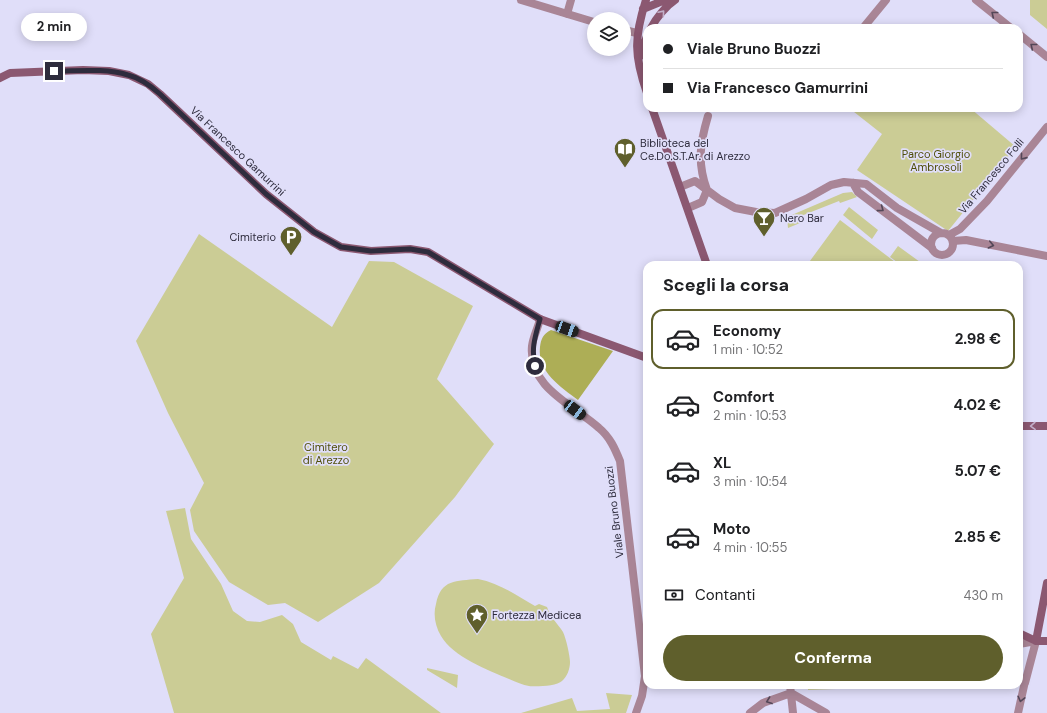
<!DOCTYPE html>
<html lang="it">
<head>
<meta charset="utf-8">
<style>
  body { margin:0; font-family:"DM Sans",sans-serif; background:#f6f6f6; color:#202124; height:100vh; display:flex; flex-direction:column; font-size:15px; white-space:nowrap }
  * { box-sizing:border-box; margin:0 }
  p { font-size:13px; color:#757577 }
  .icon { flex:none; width:22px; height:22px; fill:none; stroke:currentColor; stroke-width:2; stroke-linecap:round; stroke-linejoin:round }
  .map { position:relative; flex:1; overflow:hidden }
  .panel { position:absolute; left:643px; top:261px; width:380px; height:428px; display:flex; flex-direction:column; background:#fff; border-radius:12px; box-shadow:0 2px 10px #0003 }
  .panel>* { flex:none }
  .top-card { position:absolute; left:643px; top:24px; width:380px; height:88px; border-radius:12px; box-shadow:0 2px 10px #0003; display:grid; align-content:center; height:88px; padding:0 20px; background:#fff }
  .buttons { position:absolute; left:587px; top:12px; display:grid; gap:8px }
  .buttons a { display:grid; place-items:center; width:44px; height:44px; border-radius:50%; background:#fff; box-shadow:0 2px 10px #0003; font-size:20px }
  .end { position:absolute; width:18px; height:18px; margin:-9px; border:5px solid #2e2c3d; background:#fff; box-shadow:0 0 0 2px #fff }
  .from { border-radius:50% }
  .bubble { position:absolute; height:28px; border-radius:14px; background:#fff; box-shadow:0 2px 10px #0003; font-size:13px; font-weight:700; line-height:28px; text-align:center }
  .car { position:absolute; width:12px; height:24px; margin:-12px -6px; border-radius:5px; box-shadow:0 0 3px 1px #0007; background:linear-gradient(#222 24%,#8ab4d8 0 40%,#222 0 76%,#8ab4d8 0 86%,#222 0) }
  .top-card b { display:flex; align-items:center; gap:14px; height:38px; font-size:15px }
  .top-card b+b { border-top:1px solid #e0e0e0 }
  .top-card i { width:10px; height:10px; background:#202124 }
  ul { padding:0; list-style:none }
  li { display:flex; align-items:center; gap:12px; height:60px; margin:0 8px 6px; padding:0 12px; border:2px solid transparent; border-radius:12px }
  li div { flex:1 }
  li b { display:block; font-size:15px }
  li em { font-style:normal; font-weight:700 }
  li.active { border-color:#5f5f2c }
  li>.icon { width:36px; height:36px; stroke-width:1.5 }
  h2 { padding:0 20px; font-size:18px; line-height:48px }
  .pay { display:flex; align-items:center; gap:10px; height:44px; padding:0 20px; font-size:15px }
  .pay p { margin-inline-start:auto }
  .button { display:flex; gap:8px; margin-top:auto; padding:8px 20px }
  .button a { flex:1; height:46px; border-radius:24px; background:#5f5f2c; color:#fff; font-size:16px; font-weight:700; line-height:46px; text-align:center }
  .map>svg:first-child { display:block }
  .green { fill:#cbcc95 }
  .forest { fill:#adae56 }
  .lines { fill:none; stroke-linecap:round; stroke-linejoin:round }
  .street { stroke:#a98596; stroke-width:8 }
  .secondary { stroke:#8b5871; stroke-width:8 }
  .oneway { stroke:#c2afc9 }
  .oneway2 { stroke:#534758 }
  .route { stroke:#2e2c3d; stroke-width:5 }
  .labels { text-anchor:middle; stroke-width:3.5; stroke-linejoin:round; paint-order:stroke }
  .poi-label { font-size:11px; fill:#2e2c3d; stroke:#e0def9; text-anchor:start }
  .street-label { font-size:11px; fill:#2e2c3d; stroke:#e0def9 }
  .park-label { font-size:11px; fill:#4f4e09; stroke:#e0def9 }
</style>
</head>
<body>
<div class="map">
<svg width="1047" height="713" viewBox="0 0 1047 713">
  <rect width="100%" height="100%" fill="#e0def9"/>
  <path class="green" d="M1030 0H1047V29L1030 15Z
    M849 108H970L1016 147 948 231 857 170 882 134Z
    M852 192 857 197 840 203 839 201 801 216 802 218 799 219 800 223 788 228 787 217 843 193Z
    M849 207 878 230 872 239 843 215Z
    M840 220 899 265H807Z
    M199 234 332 327 369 261 394 262 473 306 437 379 494 444 455 497 379 583 318 622 285 603 268 605 229 582 194 531 190 510 204 483 168 413 136 341Z
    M898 246 920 262 918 265H901L890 257Z
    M185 508 191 539 221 584 233 611 247 621 260 622 282 615 293 624 301 642 331 660 333 656 358 669 366 658 441 713H174L151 634 184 578 166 511Z
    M478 579C499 583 516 595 535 606L539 604 547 607C550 617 558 624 563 632 566 638 570 656 570 662 570 669 567 677 562 681 557 686 536 687 529 686 523 685 516 682 509 679 488 670 453 657 441 636 435 626 433 614 436 604 441 579 456 581 478 579Z
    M427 668 458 675 457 688 427 670Z
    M808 685H949L808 690Z
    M606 693 632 695 626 713H521L572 698 577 711 610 709Z"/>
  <path class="forest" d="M551 330 613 351 578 400C561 387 537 372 540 347 541 339 543 334 551 330Z"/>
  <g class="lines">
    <path class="street" d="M521 0 594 22
      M976 0 1011 28
      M567 14 571 0
      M863 28 886 0
      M624 30 637 33
      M1019 34 1047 57
      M853 183 858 192 932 248
      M680 187 695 181 719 199 735 208 756 212 775 213 806 199 831 185 844 182 866 184 897 208 941 233
      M688 208 702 202 707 190C697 163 700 143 708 116
      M931 244a11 11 0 1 1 22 0a11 11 0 1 1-22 0Z
      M949 235 960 229 987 201 1047 127
      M953 241 966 240 1047 256
      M540 319C538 328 533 337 532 346 528 388 574 405 599 428 610 437 615 449 620 461L645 676 642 696 636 713
      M1019 644 1036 641 1025 683
      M790 685 793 713
      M791 693 826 713
      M750 713 763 703 791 693
      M1018 713 1024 686"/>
    <path class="secondary" d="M646 0C634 37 634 56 647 93
      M643 9 665 0
      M651 28C656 18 666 6 675 0
      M639 58 647 36
      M0 78 10 73 83 70 109 71 129 75 148 84 160 94 266 194 314 232 341 247 371 251 410 249 428 252 540 319 647 358
      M652 108 707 265
      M1019 426H1047
      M1019 633 1036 641H1047
      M1036 641 1047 583"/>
  </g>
  <defs><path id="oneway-chevron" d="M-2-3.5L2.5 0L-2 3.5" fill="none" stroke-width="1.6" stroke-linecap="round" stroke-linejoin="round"/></defs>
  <g class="oneway">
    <use href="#oneway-chevron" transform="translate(662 13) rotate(-49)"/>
    <use href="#oneway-chevron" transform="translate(1033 426) rotate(178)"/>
  </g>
  <g class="oneway2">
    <use href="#oneway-chevron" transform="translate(994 14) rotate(-141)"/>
    <use href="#oneway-chevron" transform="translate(1033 46) rotate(-141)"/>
    <use href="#oneway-chevron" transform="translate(1023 157) rotate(129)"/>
    <use href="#oneway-chevron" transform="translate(881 209) rotate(37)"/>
    <use href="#oneway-chevron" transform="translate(991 245) rotate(12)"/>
    <use href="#oneway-chevron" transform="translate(1021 699) rotate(104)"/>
    <use href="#oneway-chevron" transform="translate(769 701) rotate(160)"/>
  </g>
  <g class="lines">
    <path class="route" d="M54 71C78 71 105 68 128 75 140 78 151 86 160 94L266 194 314 232 341 247 371 251 410 249 428 252 540 319C535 337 531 348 535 366"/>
  </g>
  <defs>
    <g id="library-pin" transform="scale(1.15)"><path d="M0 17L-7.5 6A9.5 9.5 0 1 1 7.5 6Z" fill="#5f5f2c" stroke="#e0def9"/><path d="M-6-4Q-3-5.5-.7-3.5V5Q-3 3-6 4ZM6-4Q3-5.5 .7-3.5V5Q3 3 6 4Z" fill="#fff"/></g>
    <g id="bar-pin" transform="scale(1.15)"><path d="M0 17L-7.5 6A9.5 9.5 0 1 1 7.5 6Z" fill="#5f5f2c" stroke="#e0def9"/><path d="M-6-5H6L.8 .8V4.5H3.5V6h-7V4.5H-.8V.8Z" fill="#fff"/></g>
    <g id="parking-pin" transform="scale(1.15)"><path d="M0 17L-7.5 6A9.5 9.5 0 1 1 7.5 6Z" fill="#5f5f2c" stroke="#e0def9"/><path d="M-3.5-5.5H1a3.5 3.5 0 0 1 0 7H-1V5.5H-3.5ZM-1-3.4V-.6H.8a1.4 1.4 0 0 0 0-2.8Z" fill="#fff"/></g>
    <g id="sight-pin" transform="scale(1.15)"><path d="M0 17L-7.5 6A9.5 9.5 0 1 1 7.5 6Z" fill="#5f5f2c" stroke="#e0def9"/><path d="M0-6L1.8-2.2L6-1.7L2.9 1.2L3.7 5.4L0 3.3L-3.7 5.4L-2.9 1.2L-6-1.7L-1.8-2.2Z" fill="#fff"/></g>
  </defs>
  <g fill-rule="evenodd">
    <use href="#library-pin" x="625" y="149"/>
    <use href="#bar-pin" x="764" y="218"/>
    <use href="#parking-pin" x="291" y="237"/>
    <use href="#sight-pin" x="477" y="615"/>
  </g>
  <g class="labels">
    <g class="poi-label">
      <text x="640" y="147">Biblioteca del<tspan x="640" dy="13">Ce.Do.S.T.Ar. di Arezzo</tspan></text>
      <text x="780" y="222">Nero Bar</text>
      <text x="276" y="241" text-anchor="end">Cimiterio</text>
      <text x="492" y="619">Fortezza Medicea</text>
    </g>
    <g class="street-label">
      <text transform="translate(238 151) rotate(43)" y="4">Via Francesco Gamurrini</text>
      <text transform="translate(991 176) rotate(-50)" y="4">Via Francesco Folli</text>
      <text transform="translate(614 512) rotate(-97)" y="4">Viale Bruno Buozzi</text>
    </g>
    <g class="park-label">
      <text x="936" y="158">Parco Giorgio<tspan x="936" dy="13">Ambrosoli</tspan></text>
      <text x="326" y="451">Cimitero<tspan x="326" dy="13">di Arezzo</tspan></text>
    </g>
  </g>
</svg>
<div class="buttons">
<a><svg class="icon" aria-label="layers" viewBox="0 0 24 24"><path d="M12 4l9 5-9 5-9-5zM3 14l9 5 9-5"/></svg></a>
</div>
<i class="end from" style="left:535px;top:366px"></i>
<i class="end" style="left:54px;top:71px"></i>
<div class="bubble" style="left:21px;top:13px;width:66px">2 min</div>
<i class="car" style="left:567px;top:329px;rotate:110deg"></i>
<i class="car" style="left:575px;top:410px;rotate:127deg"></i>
<div class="top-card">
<b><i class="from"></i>Viale Bruno Buozzi</b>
<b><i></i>Via Francesco Gamurrini</b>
</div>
<section class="panel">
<h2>Scegli la corsa</h2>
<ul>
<li class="active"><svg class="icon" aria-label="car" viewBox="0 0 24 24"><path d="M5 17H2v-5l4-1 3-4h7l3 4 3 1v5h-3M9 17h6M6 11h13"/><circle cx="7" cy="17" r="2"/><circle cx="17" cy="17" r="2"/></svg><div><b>Economy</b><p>1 min · 10:52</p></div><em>2.98 €</em></li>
<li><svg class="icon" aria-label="car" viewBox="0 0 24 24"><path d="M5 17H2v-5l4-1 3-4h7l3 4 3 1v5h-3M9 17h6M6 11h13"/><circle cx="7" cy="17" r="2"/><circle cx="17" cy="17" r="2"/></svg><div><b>Comfort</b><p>2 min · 10:53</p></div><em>4.02 €</em></li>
<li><svg class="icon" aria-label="car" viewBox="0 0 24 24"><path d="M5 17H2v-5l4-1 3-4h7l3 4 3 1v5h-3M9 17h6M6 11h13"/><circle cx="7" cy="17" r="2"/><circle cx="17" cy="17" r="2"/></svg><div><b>XL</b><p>3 min · 10:54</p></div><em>5.07 €</em></li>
<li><svg class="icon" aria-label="car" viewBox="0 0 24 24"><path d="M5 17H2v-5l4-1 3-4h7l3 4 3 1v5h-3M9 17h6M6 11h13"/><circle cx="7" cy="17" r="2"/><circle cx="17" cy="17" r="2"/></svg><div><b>Moto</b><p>4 min · 10:55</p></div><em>2.85 €</em></li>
</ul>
<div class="pay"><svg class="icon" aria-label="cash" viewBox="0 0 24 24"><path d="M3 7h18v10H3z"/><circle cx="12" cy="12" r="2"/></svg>Contanti<p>430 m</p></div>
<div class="button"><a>Conferma</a></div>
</section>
</div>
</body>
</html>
